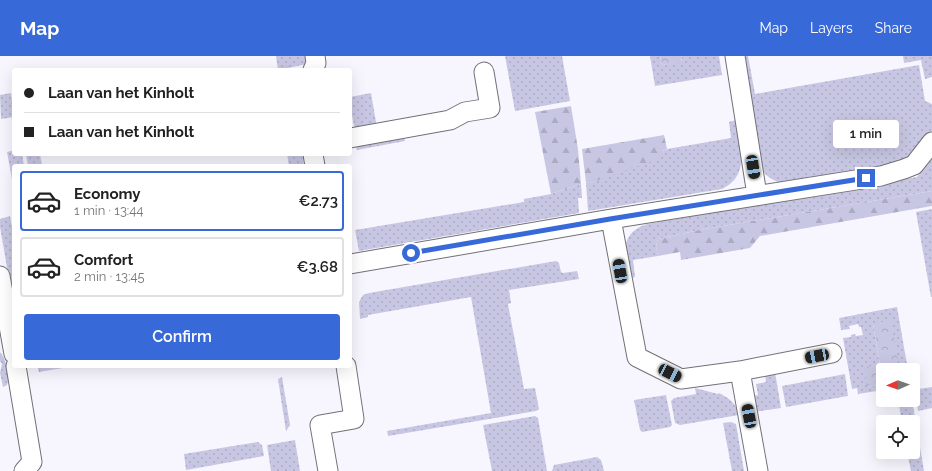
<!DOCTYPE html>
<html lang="en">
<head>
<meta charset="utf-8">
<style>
  body { margin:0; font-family:Raleway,sans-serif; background:#f2f2f2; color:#222; height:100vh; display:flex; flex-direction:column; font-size:15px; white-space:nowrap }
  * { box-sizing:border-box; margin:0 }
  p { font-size:13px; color:#767676 }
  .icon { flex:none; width:22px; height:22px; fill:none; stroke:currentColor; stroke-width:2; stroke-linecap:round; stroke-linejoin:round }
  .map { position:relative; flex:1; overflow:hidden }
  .sheet { position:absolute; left:12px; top:108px; width:340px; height:204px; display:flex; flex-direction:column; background:#fff; border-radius:4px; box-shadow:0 4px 16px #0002 }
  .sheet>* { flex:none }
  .guide { position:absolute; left:12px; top:12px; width:340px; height:88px; border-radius:4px; box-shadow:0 4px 16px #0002; display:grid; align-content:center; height:88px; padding:0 12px; background:#fff }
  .needle { width:26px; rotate:268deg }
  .tools { position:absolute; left:876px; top:307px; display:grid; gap:8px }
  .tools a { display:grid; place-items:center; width:44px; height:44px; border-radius:4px; background:#fff; box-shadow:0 4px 16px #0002; font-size:20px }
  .end { position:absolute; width:18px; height:18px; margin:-9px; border:5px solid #3869d9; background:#fff; box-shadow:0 0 0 2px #fff }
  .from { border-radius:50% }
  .bubble { position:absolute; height:28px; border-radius:4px; background:#fff; box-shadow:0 4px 16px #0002; font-size:13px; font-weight:600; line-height:28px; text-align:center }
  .car { position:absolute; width:12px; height:24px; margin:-12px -6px; border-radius:5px; box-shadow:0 0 3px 1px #0007; background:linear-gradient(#222 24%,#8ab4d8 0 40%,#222 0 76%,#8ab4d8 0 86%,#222 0) }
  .guide b { display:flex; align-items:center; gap:14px; height:38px; font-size:15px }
  .guide b+b { border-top:1px solid #e0e0e0 }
  .guide i { width:10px; height:10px; background:#222 }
  ul { padding:7px 0 0; list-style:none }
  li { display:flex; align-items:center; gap:12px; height:60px; margin:0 8px 6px; padding:0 4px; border:2px solid #e0e0e0; border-radius:4px }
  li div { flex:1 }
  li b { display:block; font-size:15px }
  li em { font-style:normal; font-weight:600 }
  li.selected { border-color:#3869d9 }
  li>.icon { width:36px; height:36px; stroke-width:1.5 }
  .primary-button { display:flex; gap:8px; margin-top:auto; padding:8px 12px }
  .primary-button a { flex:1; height:46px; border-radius:4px; background:#3869d9; color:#fff; font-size:16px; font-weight:600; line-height:46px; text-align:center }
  header { display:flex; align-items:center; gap:24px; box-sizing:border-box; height:56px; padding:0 20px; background:#3869d9; color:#fff }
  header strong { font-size:19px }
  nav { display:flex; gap:22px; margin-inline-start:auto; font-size:14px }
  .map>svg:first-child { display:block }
  .grass { fill:url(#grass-dots) }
  .forest { fill:url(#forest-firs) }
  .park { fill:url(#park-crowns) }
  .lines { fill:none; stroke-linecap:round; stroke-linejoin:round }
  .street-casing { stroke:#727178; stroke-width:21 }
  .street { stroke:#fff; stroke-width:19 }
  .route { stroke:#3869d9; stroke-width:5 }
</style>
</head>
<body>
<header>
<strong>Map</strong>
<nav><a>Map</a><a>Layers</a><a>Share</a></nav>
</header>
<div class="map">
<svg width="932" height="415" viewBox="0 0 932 415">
  <defs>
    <pattern id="grass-dots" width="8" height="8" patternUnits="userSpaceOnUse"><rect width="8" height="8" fill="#c8c7e3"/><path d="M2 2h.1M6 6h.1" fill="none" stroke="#abaac2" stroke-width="1.8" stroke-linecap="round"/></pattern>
    <pattern id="forest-firs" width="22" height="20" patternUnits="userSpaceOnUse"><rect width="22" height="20" fill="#c8c7e3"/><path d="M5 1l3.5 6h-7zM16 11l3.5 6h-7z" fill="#abaac2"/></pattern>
    <pattern id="park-crowns" width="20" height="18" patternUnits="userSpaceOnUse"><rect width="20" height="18" fill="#c8c7e3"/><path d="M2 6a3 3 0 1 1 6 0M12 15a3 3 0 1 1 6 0" fill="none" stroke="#abaac2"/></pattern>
  </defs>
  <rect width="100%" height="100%" fill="#f7f6ff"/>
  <path class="grass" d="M276 0H305L307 8 278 14Z
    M505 0H562L570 45 515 55Z
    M650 0H660L662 9 682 5 681 0H719L722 19 655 30Z
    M739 0H748L755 38 919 9 925 45 932 48V74L914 99 895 109 780 127C772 124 766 120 761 113Z
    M903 0H932V21L925 23 921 4 904 7Z
    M11 37 14 61 1 63 0 39Z
    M371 37 377 72 355 75 350 49V41Z
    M736 64C740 90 751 119 722 133L588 155 586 127 593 126 667 93 731 82 729 66Z
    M404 80 405 85 357 94 355 88Z
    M14 94V98H22L24 110H14V134L7 96Z
    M26 98H40L42 110H28Z
    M287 98H302L304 110H289Z
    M932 101V135L699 174 658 183 656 190 658 200 633 204 635 221 632 222 630 220C625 196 619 178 647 168L917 121Z
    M581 128 582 142H578L579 157 359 195 355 174 524 146V143L551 138Z
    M932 153V241H931L916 156Z
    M10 160 14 182V236L10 228 0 171V163Z
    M556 205 559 207 561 216 563 217 577 215 579 223 509 234 511 247 508 248 524 333 535 332 539 353 536 355 388 380 387 375 491 357 471 241 368 259V261L360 263 359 246 363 239 369 237Z
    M897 251 908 314H889L899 312 873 268 880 309 867 331 883 328V334L858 338 857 332 852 333 843 282 851 281V279L855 278 856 280 863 279 861 271H859L858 268 849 270 850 273 841 274 839 262Z
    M0 296C6 303 11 320 7 329L3 331 0 317 2 308 0 305Z
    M775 316 781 352 754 356 752 340 758 339 756 328 766 326 765 318Z
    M845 318 848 340 786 351 782 330Z
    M282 321 290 369 286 375 278 323Z
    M932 331V352L918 355 915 337 918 333Z
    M695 332 718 338 719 337C729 342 737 348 739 359L680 369 675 367 671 345 674 342 696 338Z
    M666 339 672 369 670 371 642 376 640 374 634 344Z
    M898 344H912L924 415H911L907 396H913V366H902Z
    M535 360 538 362 547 415H492L483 369Z
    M731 366 736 368 744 415H732L723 367Z
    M295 384 300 415H271L267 389Z
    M258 386 262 389 264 400 186 414 184 398Z
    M597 401 601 404 604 415H552L554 409Z"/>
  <path class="forest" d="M571 50 578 93 581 128 551 138 535 56Z
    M664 79 667 93 662 95 661 102 593 126 586 127 582 93Z
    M932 135V150L760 180 750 192 681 204 680 196 658 200 656 190 658 183 699 174Z
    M38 310H74L39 316Z"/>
  <path class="park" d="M660 0H681L682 6 662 9Z
    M891 264 899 312 883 314V328L867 331 865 311 880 309 873 268Z"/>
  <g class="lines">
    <g class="street-casing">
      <path id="street" d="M735 0 757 139
        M313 14 316 7 315 0
        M350 82 450 64 465 56 490 52 484 16
        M313 98 315 110
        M611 163 637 301 681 323 740 315 758 415
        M350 208 611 163 881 120 904 113 914 109 932 86
        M0 220 14 298
        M16 310 32 406 24 415
        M740 315 832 297
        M328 415 320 369 354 363 346 310"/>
    </g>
    <use href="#street" class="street"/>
  </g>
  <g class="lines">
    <path class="route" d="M411 197 610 163 866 122"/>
  </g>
</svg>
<div class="tools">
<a><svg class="needle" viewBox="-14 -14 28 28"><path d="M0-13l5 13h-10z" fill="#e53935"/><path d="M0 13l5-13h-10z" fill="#767676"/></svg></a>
<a><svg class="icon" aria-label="locate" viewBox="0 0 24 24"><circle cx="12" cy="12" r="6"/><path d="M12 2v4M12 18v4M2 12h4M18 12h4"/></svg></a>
</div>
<i class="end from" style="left:411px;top:197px"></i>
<i class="end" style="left:866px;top:122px"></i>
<div class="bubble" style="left:833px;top:64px;width:66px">1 min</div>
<i class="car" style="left:753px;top:111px;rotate:171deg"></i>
<i class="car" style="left:620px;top:215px;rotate:350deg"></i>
<i class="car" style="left:817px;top:300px;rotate:259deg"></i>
<i class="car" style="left:670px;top:317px;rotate:117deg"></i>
<i class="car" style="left:749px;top:360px;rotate:349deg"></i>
<div class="guide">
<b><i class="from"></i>Laan van het Kinholt</b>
<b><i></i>Laan van het Kinholt</b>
</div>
<section class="sheet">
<ul>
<li class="selected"><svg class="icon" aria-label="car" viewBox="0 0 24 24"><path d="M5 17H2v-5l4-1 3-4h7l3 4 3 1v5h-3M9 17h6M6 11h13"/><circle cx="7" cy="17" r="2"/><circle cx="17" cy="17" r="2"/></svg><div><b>Economy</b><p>1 min · 13:44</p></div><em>€2.73</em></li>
<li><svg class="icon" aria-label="car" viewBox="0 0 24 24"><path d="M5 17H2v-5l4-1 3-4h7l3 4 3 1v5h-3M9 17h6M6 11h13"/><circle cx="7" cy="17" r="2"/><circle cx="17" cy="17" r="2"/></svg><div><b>Comfort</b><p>2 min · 13:45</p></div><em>€3.68</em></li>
</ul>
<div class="primary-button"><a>Confirm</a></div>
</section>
</div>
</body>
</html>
